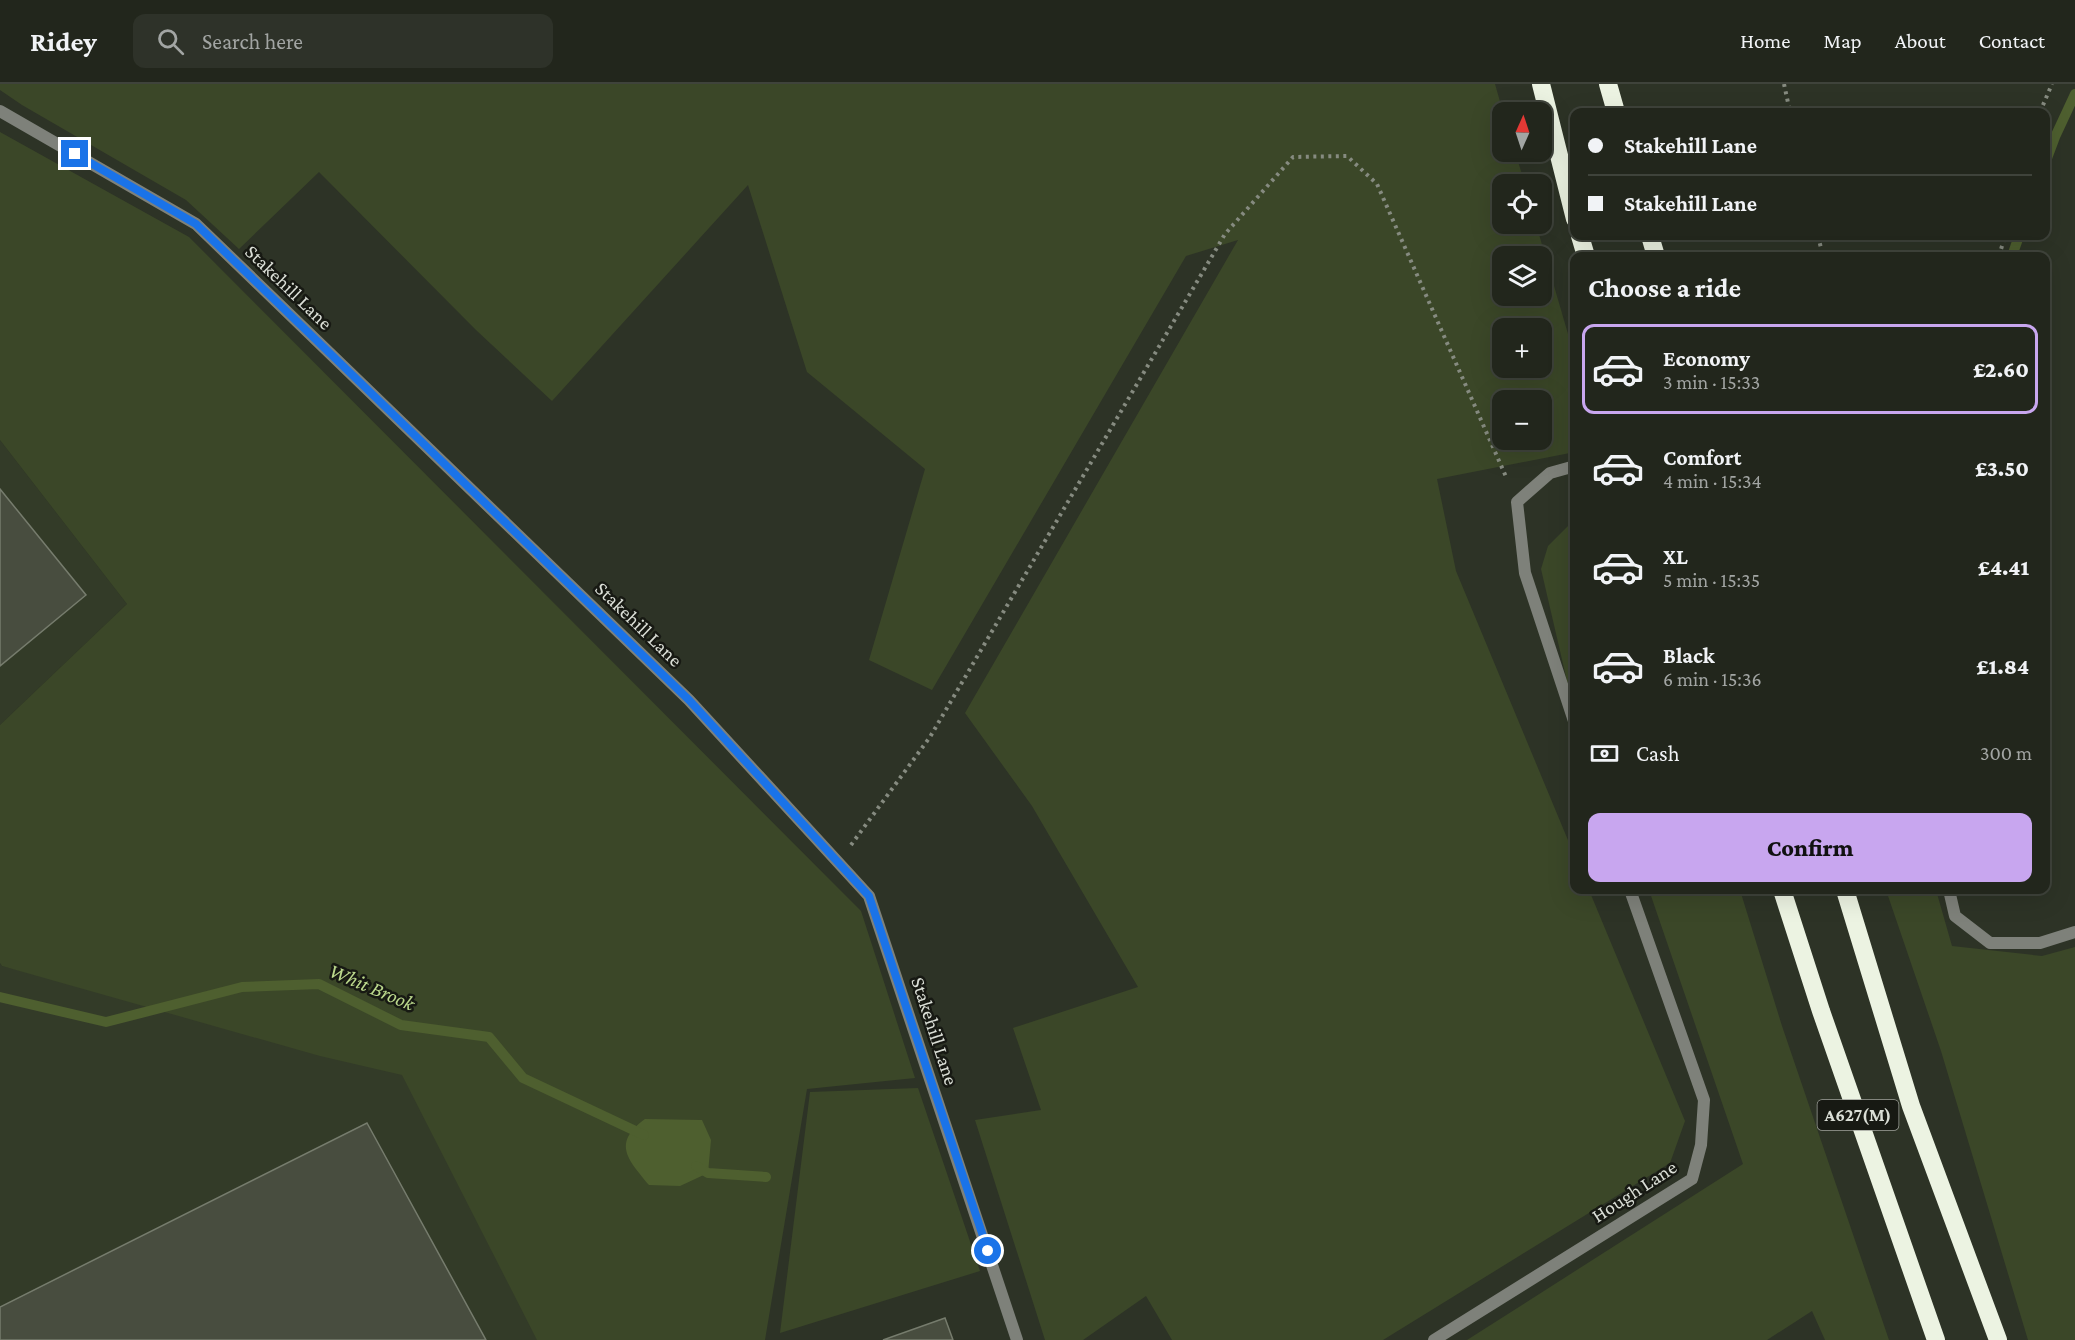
<!DOCTYPE html>
<html lang="en">
<head>
<meta charset="utf-8">
<style>
  body { margin:0; font-family:"Crimson Pro",serif; background:#2e3229; color:#f1f3f6; height:100vh; display:flex; flex-direction:column; font-size:22px; white-space:nowrap }
  * { box-sizing:border-box; margin:0 }
  p { font-size:20px; color:#a2a5a3 }
  .icon { flex:none; width:33px; height:33px; fill:none; stroke:currentColor; stroke-width:2; stroke-linecap:round; stroke-linejoin:round }
  .map { position:relative; flex:1; overflow:hidden }
  .drawer { position:absolute; left:1570px; top:168px; width:480px; height:642px; display:flex; flex-direction:column; background:#22261c; border-radius:12px; box-shadow:0 6px 24px #0002,0 0 0 2px #3f433b }
  .drawer>* { flex:none }
  .guide { position:absolute; left:1570px; top:24px; width:480px; height:132px; border-radius:12px; box-shadow:0 6px 24px #0002,0 0 0 2px #3f433b; display:grid; align-content:center; height:132px; padding:0 18px; background:#22261c }
  .needle { width:39px; rotate:3deg }
  .tools { position:absolute; left:1492px; top:18px; display:grid; gap:12px }
  .tools a { display:grid; place-items:center; width:60px; height:60px; border-radius:12px; background:#22261c; box-shadow:0 6px 24px #0002,0 0 0 2px #3f433b; font-size:30px }
  .end { position:absolute; width:27px; height:27px; margin:-14px; border:8px solid #1a73e8; background:#fff; box-shadow:0 0 0 3px #fff }
  .from { border-radius:50% }
  .guide b { display:flex; align-items:center; gap:21px; height:57px; font-size:22px }
  .guide b+b { border-top:2px solid #3f433b }
  .guide i { width:15px; height:15px; background:#f1f3f6 }
  ul { padding:0; list-style:none }
  li { display:flex; align-items:center; gap:18px; height:90px; margin:0 12px 9px; padding:0 6px; border:3px solid transparent; border-radius:12px }
  li div { flex:1 }
  li b { display:block; font-size:22px }
  li em { font-style:normal; font-weight:800 }
  li.on { border-color:#c8a6ef }
  li>.icon { width:54px; height:54px; stroke-width:1.5 }
  h2 { padding:0 18px; font-size:27px; line-height:72px }
  .pay { display:flex; align-items:center; gap:15px; height:66px; padding:0 18px; font-size:22px }
  .pay p { margin-inline-start:auto }
  .cta { display:flex; gap:12px; margin-top:auto; padding:12px 18px }
  .cta a { flex:1; height:69px; border-radius:12px; background:#c8a6ef; color:#111; font-size:24px; font-weight:800; line-height:69px; text-align:center }
  header { display:flex; align-items:center; gap:36px; box-sizing:border-box; height:84px; padding:0 30px; background:#22261c; border-bottom:2px solid #3f433b }
  header strong { font-size:28px }
  nav { display:flex; gap:33px; margin-inline-start:auto; font-size:21px }
  .search { width:420px; height:54px; background:#2e3229; display:flex; align-items:center; gap:15px; box-sizing:border-box; padding:0 21px; border-radius:12px; color:#a2a5a3; font-size:22px }
  .map>svg:first-child { display:block }
  .built { fill:#333b28 }
  .green { fill:#3b4728; fill-rule:evenodd }
  .water { fill:#4e5f2f }
  .lines { fill:none; stroke-linecap:round; stroke-linejoin:round }
  .stream { stroke:#4e5f2f; stroke-width:10 }
  .building { fill:#484d3f; stroke:#767c6d; stroke-width:1.5 }
  .path { stroke:#868b80; stroke-width:4; stroke-dasharray:3 4.5; stroke-linecap:butt }
  .minor { stroke:#7e817a; stroke-width:12 }
  .motorway { stroke:#ecf3e2; stroke-width:18 }
  .route { stroke:#1a73e8; stroke-width:8 }
  .labels { text-anchor:middle; stroke-width:5; stroke-linejoin:round; paint-order:stroke }
  .shield { fill:#171913; stroke:#a0a39c; stroke-width:1.5 }
  .shield-label { font-size:18px; font-weight:bold; fill:#daded6 }
  .street-label { font-size:20px; fill:#daded6; stroke:#171913 }
  .water-label { font-size:21px; font-style:italic; fill:#bbd88c; stroke:#171913 }
</style>
</head>
<body>
<header>
<strong>Ridey</strong>
<div class="search"><svg class="icon" aria-label="search" viewBox="0 0 24 24"><circle cx="10" cy="10" r="6"/><path d="M15 15l6 6"/></svg>Search here</div>
<nav><a>Home</a><a>Map</a><a>About</a><a>Contact</a></nav>
</header>
<div class="map">
<svg width="2075" height="1256" viewBox="0 0 2075 1256">
  <rect width="100%" height="100%" fill="#2d3326"/>
  <path class="built" d="M0 356 127 520 0 641Z
    M0 879 2 882 419 985 549 1256H0Z"/>
  <path class="green" d="M0 0H1495L1503 28V68H1515L1525 100H1503V140H1536L1575 274V368L1437 395 1456 487 1575 773V806H1589L1685 1037 1670 1079 1383 1256H1172L1146 1212 1083 1256H1045L975 1036 1041 1026 1013 944 1138 903 1032 722 965 629 1238 156 1186 172 932 606 869 576 925 385 807 288 748 101 552 317 476 246 319 88 239 165 186 116 22 21 0 6ZM1503 172H1542V212H1503ZM1503 244H1542V284H1503ZM1503 316H1542V356H1503Z
    M0 48 189 153 861 827 915 994 807 1005 765 1256H537L402 991 320 972 2 882 0 879V641L127 520 0 356Z
    M1575 435V617L1567 597 1541 485 1548 462Z
    M1649 806H1740L1782 942 1889 1256H1825L1812 1227 1767 1256H1467L1743 1080Z
    M1886 806H1936L1952 862 2042 872 2075 863V1256H2028L1941 967Z
    M918 1004 980 1187 780 1249 810 1008Z"/>
  <path class="water" d="M645 1035 702 1036 711 1056 708 1089 680 1102 649 1101C629 1076 611 1060 645 1035Z"/>
  <g class="lines">
    <path class="stream" d="M2046 77 2055 53 2075 10
      M2012 172 2019 152
      M0 913 106 938 242 903 319 900 401 941 489 953 523 994 644 1051
      M696 1082 708 1089 766 1093"/>
  </g>
  <path class="building" d="M0 405 86 511 0 582Z
    M367 1039 486 1256H0V1223Z
    M945 1234 953 1256H883Z"/>
  <g class="lines">
    <path class="path" d="M1784 0 1790 28
      M2040 28 2052 0
      M1818 152 1823 172
      M1999 172 2005 152
      M851 761 930 653 1225 150 1293 73 1347 72 1377 100 1507 395"/>
    <path class="minor" d="M0 27 196 140 689 616 869 812 1017 1256
      M1575 382 1550 389 1517 418 1525 489 1575 640
      M1949 806 1955 832 1990 859H2040L2075 848
      M1434 1256 1692 1095 1701 1061 1704 1016 1630 806"/>
    <path class="motorway" d="M1541 0 1575 135
      M1608 0 1616 28
      M1580 152 1586 172
      M1650 152 1656 172
      M1782 806 1821 927 1936 1256
      M1845 806 1911 1022 1998 1256"/>
  </g>
  <g class="lines">
    <path class="route" d="M75 70 196 140 689 616 869 812 988 1167"/>
  </g>
  <g class="labels">
    <rect class="shield" x="1817.5" y="1016" width="81" height="30" rx="4.5"/>
    <g class="shield-label">
      <text x="1858" y="1037">A627(M)</text>
    </g>
    <g class="street-label">
      <text transform="translate(289 203) rotate(44)" y="7">Stakehill Lane</text>
      <text transform="translate(639 540) rotate(44)" y="7">Stakehill Lane</text>
      <text transform="translate(935 947) rotate(72)" y="7">Stakehill Lane</text>
      <text transform="translate(1634 1107) rotate(-33)" y="7">Hough Lane</text>
    </g>
    <g class="water-label">
      <text transform="translate(372 903) rotate(23)" y="7">Whit Brook</text>
    </g>
  </g>
</svg>
<div class="tools">
<a><svg class="needle" viewBox="-14 -14 28 28"><path d="M0-13l5 13h-10z" fill="#e53935"/><path d="M0 13l5-13h-10z" fill="#a2a5a3"/></svg></a>
<a><svg class="icon" aria-label="locate" viewBox="0 0 24 24"><circle cx="12" cy="12" r="6"/><path d="M12 2v4M12 18v4M2 12h4M18 12h4"/></svg></a>
<a><svg class="icon" aria-label="layers" viewBox="0 0 24 24"><path d="M12 4l9 5-9 5-9-5zM3 14l9 5 9-5"/></svg></a>
<a>+</a>
<a>−</a>
</div>
<i class="end from" style="left:988px;top:1167px"></i>
<i class="end" style="left:75px;top:70px"></i>
<div class="guide">
<b><i class="from"></i>Stakehill Lane</b>
<b><i></i>Stakehill Lane</b>
</div>
<section class="drawer">
<h2>Choose a ride</h2>
<ul>
<li class="on"><svg class="icon" aria-label="car" viewBox="0 0 24 24"><path d="M5 17H2v-5l4-1 3-4h7l3 4 3 1v5h-3M9 17h6M6 11h13"/><circle cx="7" cy="17" r="2"/><circle cx="17" cy="17" r="2"/></svg><div><b>Economy</b><p>3 min · 15:33</p></div><em>£2.60</em></li>
<li><svg class="icon" aria-label="car" viewBox="0 0 24 24"><path d="M5 17H2v-5l4-1 3-4h7l3 4 3 1v5h-3M9 17h6M6 11h13"/><circle cx="7" cy="17" r="2"/><circle cx="17" cy="17" r="2"/></svg><div><b>Comfort</b><p>4 min · 15:34</p></div><em>£3.50</em></li>
<li><svg class="icon" aria-label="car" viewBox="0 0 24 24"><path d="M5 17H2v-5l4-1 3-4h7l3 4 3 1v5h-3M9 17h6M6 11h13"/><circle cx="7" cy="17" r="2"/><circle cx="17" cy="17" r="2"/></svg><div><b>XL</b><p>5 min · 15:35</p></div><em>£4.41</em></li>
<li><svg class="icon" aria-label="car" viewBox="0 0 24 24"><path d="M5 17H2v-5l4-1 3-4h7l3 4 3 1v5h-3M9 17h6M6 11h13"/><circle cx="7" cy="17" r="2"/><circle cx="17" cy="17" r="2"/></svg><div><b>Black</b><p>6 min · 15:36</p></div><em>£1.84</em></li>
</ul>
<div class="pay"><svg class="icon" aria-label="cash" viewBox="0 0 24 24"><path d="M3 7h18v10H3z"/><circle cx="12" cy="12" r="2"/></svg>Cash<p>300 m</p></div>
<div class="cta"><a>Confirm</a></div>
</section>
</div>
</body>
</html>
